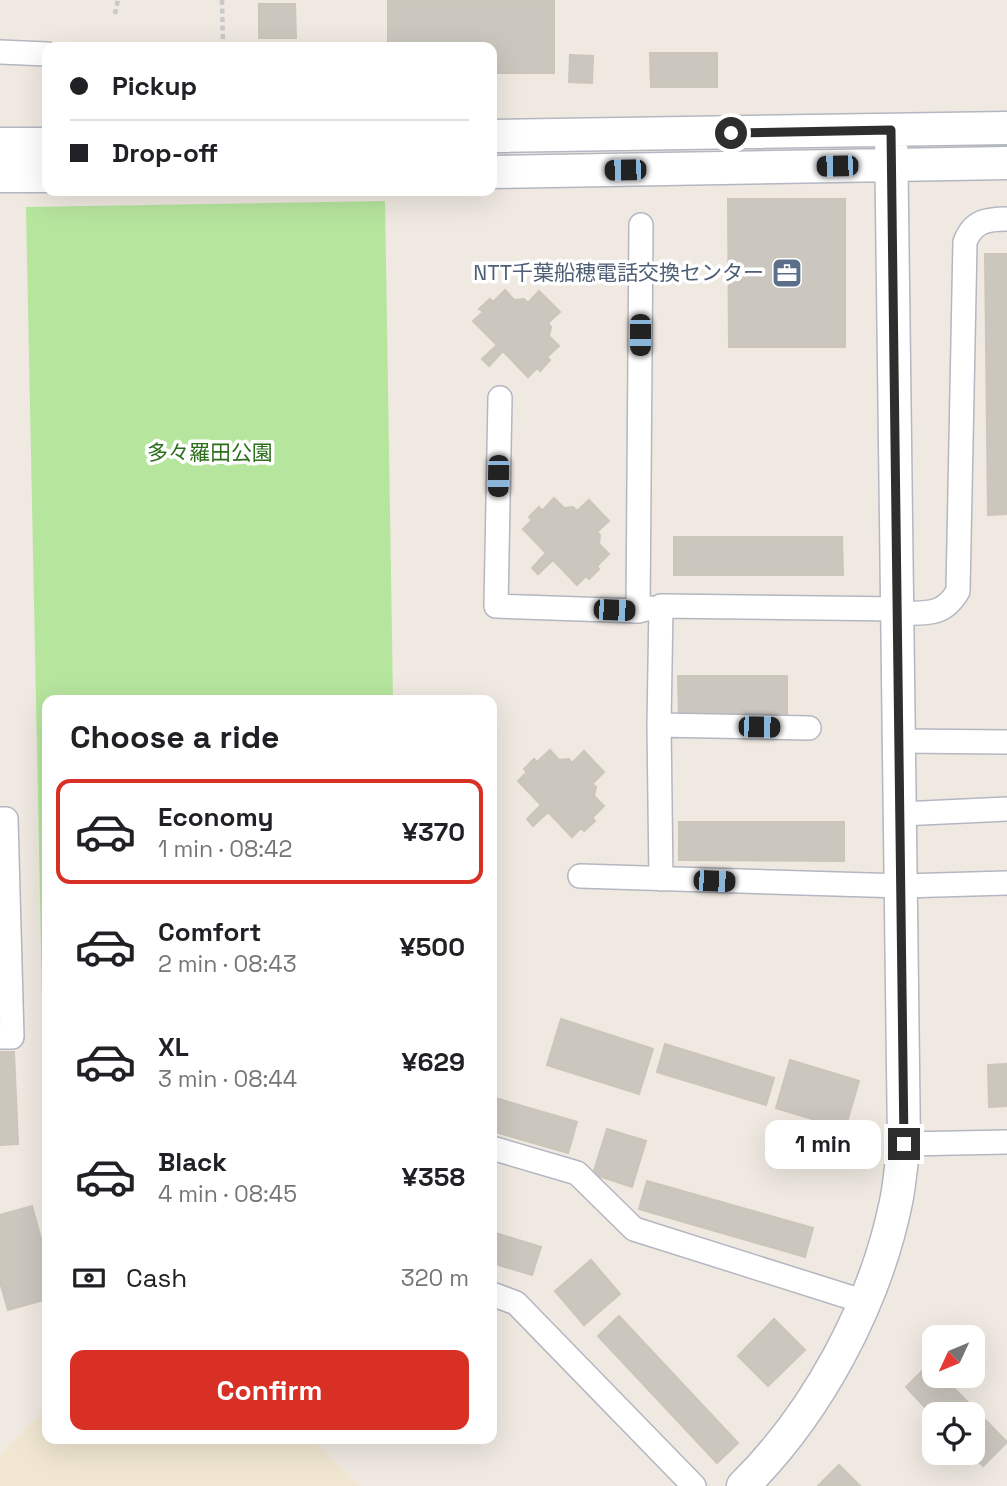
<!DOCTYPE html>
<html lang="en">
<head>
<meta charset="utf-8">
<style>
  body { margin:0; font-family:"Space Grotesk","Noto Sans JP",sans-serif; background:#f2f2f2; color:#202124; height:100vh; display:flex; flex-direction:column; font-size:26px; white-space:nowrap }
  * { box-sizing:border-box; margin:0 }
  p { font-size:23px; color:#757577 }
  .icon { flex:none; width:38px; height:38px; fill:none; stroke:currentColor; stroke-width:2; stroke-linecap:round; stroke-linejoin:round }
  .map { position:relative; flex:1; overflow:hidden }
  .sheet { position:absolute; left:42px; top:695px; width:455px; height:749px; display:flex; flex-direction:column; background:#fff; border-radius:14px; box-shadow:0 7px 28px #0002 }
  .sheet>* { flex:none }
  .top-card { position:absolute; left:42px; top:42px; width:455px; height:154px; border-radius:14px; box-shadow:0 7px 28px #0002; display:grid; align-content:center; height:154px; padding:0 28px; background:#fff }
  .needle { width:46px; rotate:226deg }
  .tools { position:absolute; left:922px; top:1325px; display:grid; gap:14px }
  .tools a { display:grid; place-items:center; width:63px; height:63px; border-radius:14px; background:#fff; box-shadow:0 7px 28px #0002; font-size:35px }
  .end { position:absolute; width:32px; height:32px; margin:-16px; border:9px solid #2e2e2e; background:#fff; box-shadow:0 0 0 4px #fff }
  .from { border-radius:50% }
  .bubble { position:absolute; height:49px; border-radius:14px; background:#fff; box-shadow:0 7px 28px #0002; font-size:23px; font-weight:600; line-height:49px; text-align:center }
  .car { position:absolute; width:21px; height:42px; margin:-21px -10px; border-radius:9px; box-shadow:0 0 5px 2px #0007; background:linear-gradient(#222 24%,#8ab4d8 0 40%,#222 0 76%,#8ab4d8 0 86%,#222 0) }
  .top-card b { display:flex; align-items:center; gap:24px; height:66px; font-size:26px }
  .top-card b+b { border-top:2px solid #e0e0e0 }
  .top-card i { width:18px; height:18px; background:#202124 }
  ul { padding:0; list-style:none }
  li { display:flex; align-items:center; gap:21px; height:105px; margin:0 14px 10px; padding:0 14px; border:4px solid transparent; border-radius:14px }
  li div { flex:1 }
  li b { display:block; font-size:26px }
  li em { font-style:normal; font-weight:600 }
  li.on { border-color:#d93025 }
  li>.icon { width:63px; height:63px; stroke-width:1.5 }
  h2 { padding:0 28px; font-size:32px; line-height:84px }
  .pay { display:flex; align-items:center; gap:18px; height:77px; padding:0 28px; font-size:26px }
  .pay p { margin-inline-start:auto }
  .primary-button { display:flex; gap:14px; margin-top:auto; padding:14px 28px }
  .primary-button a { flex:1; height:80px; border-radius:14px; background:#d93025; color:#fff; font-size:28px; font-weight:600; line-height:80px; text-align:center }
  .map>svg:first-child { display:block }
  .education { fill:#f0e6d1 }
  .green { fill:#b6e59e }
  .building { fill:#cbc7bf; stroke:#cbc5ba; stroke-width:2 }
  .lines { fill:none; stroke-linecap:round; stroke-linejoin:round }
  .street-casing { stroke:#b4b7c1; stroke-width:26 }
  .secondary-casing { stroke:#b4b7c1; stroke-width:35 }
  .path { stroke:#c9c9c9; stroke-width:4.5; stroke-dasharray:5 3.5; stroke-linecap:butt }
  .street { stroke:#fff; stroke-width:23 }
  .secondary { stroke:#fff; stroke-width:32 }
  .route { stroke:#2e2e2e; stroke-width:9 }
  .labels { text-anchor:middle; stroke-width:7; stroke-linejoin:round; paint-order:stroke }
  .service-label { font-size:21px; fill:#4e5e75; stroke:#fff; text-anchor:end }
  .park-label { font-size:21px; fill:#2c6e1b; stroke:#fff }
</style>
</head>
<body>
<div class="map">
<svg width="1007" height="1486" viewBox="0 0 1007 1486">
  <rect width="100%" height="100%" fill="#efe9e1"/>
  <path class="education" d="M47 1406V1438L311 1439 361 1486H0V1456Z"/>
  <path class="green" d="M385 201 393 700H47V1150L45 1145 26 207Z"/>
  <path class="building" d="M388 0H554V73H492V47H388Z
    M259 4H295L296 38H259Z
    M650 53H717V87H651Z
    M570 55 593 56 592 83 569 82Z
    M728 199H845V347H729Z
    M985 254H1007V514L988 515Z
    M505 290 514 300 524 299 528 303 539 291 560 312 548 323 551 327 549 336 559 346 547 357 550 360 540 371 537 368 528 377 503 351 489 366 482 359 497 345 473 321 483 312 479 309 490 299 493 302Z
    M554 498 564 508 573 507 577 511 589 500 609 521 597 532 600 535 599 544 609 554 597 566 599 569 589 579 586 576 577 585 553 560 538 574 532 568 546 553 523 529 532 520 529 517 539 507 542 511Z
    M674 537H842L843 575H674Z
    M678 676H787V715H679Z
    M550 750 559 760 569 759 572 763 584 751 604 772 592 784 596 787 594 796 604 806 592 818 595 821 584 831 581 828 572 837 548 812 533 826 527 819 541 805 518 781 527 772 524 769 534 759 537 762Z
    M679 822H844V861L679 860Z
    M561 1019 653 1049 639 1094 547 1065Z
    M665 1044 774 1078 766 1105 657 1072Z
    M0 1052H14L18 1144 0 1145Z
    M790 1060 859 1081 845 1129 776 1108Z
    M1007 1064V1106L989 1107 988 1065Z
    M492 1097 577 1122 568 1153 492 1131Z
    M607 1129 646 1141 632 1187 593 1174Z
    M647 1181 813 1228 805 1257 639 1209Z
    M32 1206 47 1261V1299L8 1310 0 1282V1215Z
    M492 1232 541 1247 532 1275 492 1263Z
    M591 1260 620 1294 584 1325 555 1291Z
    M619 1316 738 1443 717 1463 598 1336Z
    M774 1319 805 1350 768 1386 738 1356Z
    M930 1363 934 1368V1376H942L1007 1442 983 1466 970 1452H973V1414H934V1417L906 1387Z
    M839 1465 860 1486H818Z"/>
  <g class="lines">
    <g class="street-casing">
      <path id="street" d="M0 52 47 54
        M500 398 496 606 638 611 651 608
        M638 611 641 225
        M898 613C925 613 943 617 958 591L965 242C973 221 987 219 1007 219
        M659 725 809 728
        M900 741 1007 742
        M901 814 1007 809
        M0 819H6L12 1037H0
        M580 876 902 886 1007 883
        M661 879 659 725 661 606 898 609
        M904 1144 1007 1142
        M492 1148 577 1173 634 1229 865 1302
        M492 1294 516 1303 694 1486"/>
    </g>
    <g class="secondary-casing">
      <path id="secondary" d="M492 136 1007 128
        M0 144H47
        M492 172 1007 163
        M0 176H47
        M743 1486C817 1413 875 1305 896 1202 900 1183 901 1163 904 1144L891 130"/>
    </g>
    <path class="path" d="M222 0 223 47
      M115 14 118 0"/>
    <use href="#street" class="street"/>
    <use href="#secondary" class="secondary"/>
  </g>
  <g class="lines">
    <path class="route" d="M731 133 891 130 904 1144"/>
  </g>
  <defs>
    <g id="office-square" transform="scale(1.575)"><rect x="-9" y="-9" width="18" height="18" rx="4" fill="#5c6f8a" stroke="#fff"/><path d="M-6-3h4V-5.5h4V-3h4V5H-6ZM-1-4.5V-3h2v-1.5ZM-6 0V1H6V0Z" fill="#fff"/></g>
  </defs>
  <g fill-rule="evenodd">
    <use href="#office-square" x="787" y="273"/>
  </g>
  <g class="labels">
    <g class="service-label">
      <text x="764" y="280">NTT千葉船穂電話交換センター</text>
    </g>
    <g class="park-label">
      <text x="210" y="460">多々羅田公園</text>
    </g>
  </g>
</svg>
<div class="tools">
<a><svg class="needle" viewBox="-14 -14 28 28"><path d="M0-13l5 13h-10z" fill="#e53935"/><path d="M0 13l5-13h-10z" fill="#757577"/></svg></a>
<a><svg class="icon" aria-label="locate" viewBox="0 0 24 24"><circle cx="12" cy="12" r="6"/><path d="M12 2v4M12 18v4M2 12h4M18 12h4"/></svg></a>
</div>
<i class="end from" style="left:731px;top:133px"></i>
<i class="end" style="left:904px;top:1144px"></i>
<div class="bubble" style="left:765px;top:1120px;width:116px">1 min</div>
<i class="car" style="left:837px;top:166px;rotate:269deg"></i>
<i class="car" style="left:625px;top:170px;rotate:269deg"></i>
<i class="car" style="left:640px;top:335px;rotate:180deg"></i>
<i class="car" style="left:498px;top:476px;rotate:181deg"></i>
<i class="car" style="left:614px;top:610px;rotate:92deg"></i>
<i class="car" style="left:759px;top:727px;rotate:91deg"></i>
<i class="car" style="left:714px;top:881px;rotate:92deg"></i>
<div class="top-card">
<b><i class="from"></i>Pickup</b>
<b><i></i>Drop-off</b>
</div>
<section class="sheet">
<h2>Choose a ride</h2>
<ul>
<li class="on"><svg class="icon" aria-label="car" viewBox="0 0 24 24"><path d="M5 17H2v-5l4-1 3-4h7l3 4 3 1v5h-3M9 17h6M6 11h13"/><circle cx="7" cy="17" r="2"/><circle cx="17" cy="17" r="2"/></svg><div><b>Economy</b><p>1 min · 08:42</p></div><em>¥370</em></li>
<li><svg class="icon" aria-label="car" viewBox="0 0 24 24"><path d="M5 17H2v-5l4-1 3-4h7l3 4 3 1v5h-3M9 17h6M6 11h13"/><circle cx="7" cy="17" r="2"/><circle cx="17" cy="17" r="2"/></svg><div><b>Comfort</b><p>2 min · 08:43</p></div><em>¥500</em></li>
<li><svg class="icon" aria-label="car" viewBox="0 0 24 24"><path d="M5 17H2v-5l4-1 3-4h7l3 4 3 1v5h-3M9 17h6M6 11h13"/><circle cx="7" cy="17" r="2"/><circle cx="17" cy="17" r="2"/></svg><div><b>XL</b><p>3 min · 08:44</p></div><em>¥629</em></li>
<li><svg class="icon" aria-label="car" viewBox="0 0 24 24"><path d="M5 17H2v-5l4-1 3-4h7l3 4 3 1v5h-3M9 17h6M6 11h13"/><circle cx="7" cy="17" r="2"/><circle cx="17" cy="17" r="2"/></svg><div><b>Black</b><p>4 min · 08:45</p></div><em>¥358</em></li>
</ul>
<div class="pay"><svg class="icon" aria-label="cash" viewBox="0 0 24 24"><path d="M3 7h18v10H3z"/><circle cx="12" cy="12" r="2"/></svg>Cash<p>320 m</p></div>
<div class="primary-button"><a>Confirm</a></div>
</section>
</div>
</body>
</html>
